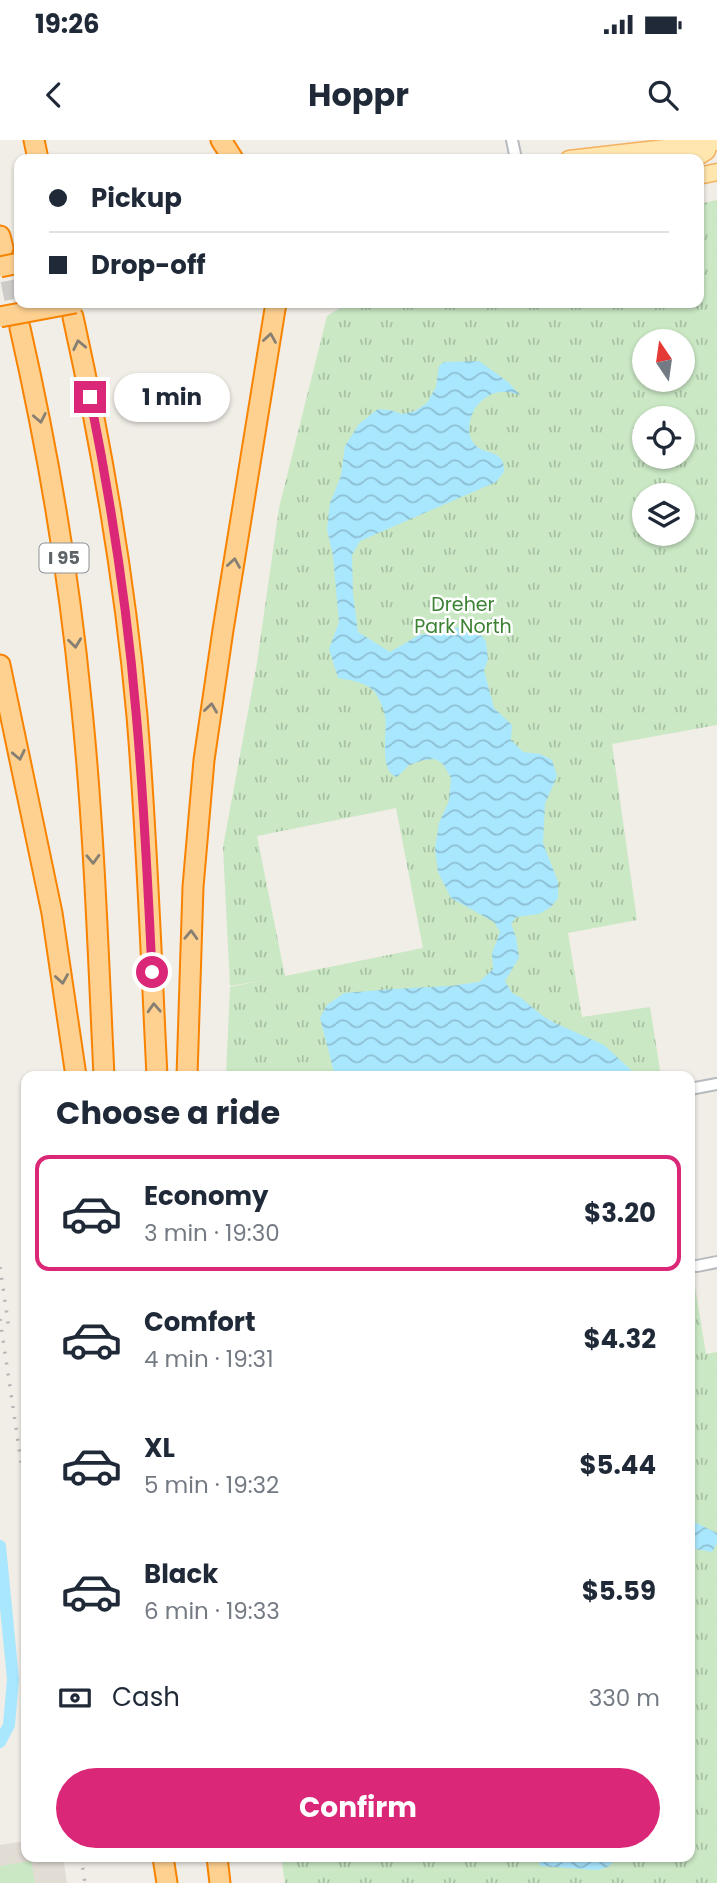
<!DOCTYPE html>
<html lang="en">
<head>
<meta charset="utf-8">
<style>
  body { margin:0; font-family:Poppins,sans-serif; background:#f2f2f3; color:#1f2937; height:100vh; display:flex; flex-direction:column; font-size:26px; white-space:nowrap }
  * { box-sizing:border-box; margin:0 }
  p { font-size:23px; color:#747a83 }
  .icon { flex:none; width:38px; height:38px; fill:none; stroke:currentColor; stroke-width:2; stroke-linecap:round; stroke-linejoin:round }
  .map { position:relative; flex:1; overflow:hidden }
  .panel { position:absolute; left:21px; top:931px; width:674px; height:791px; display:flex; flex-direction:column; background:#fff; border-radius:14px; box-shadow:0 2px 5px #0004 }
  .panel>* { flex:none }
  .banner { position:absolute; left:14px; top:14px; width:690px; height:154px; border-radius:14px; box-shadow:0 2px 5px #0004; display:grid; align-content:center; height:154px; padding:0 35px; background:#fff }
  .needle { width:46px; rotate:347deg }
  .controls { position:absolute; left:632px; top:189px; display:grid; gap:14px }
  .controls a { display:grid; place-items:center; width:63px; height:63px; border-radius:50%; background:#fff; box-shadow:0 2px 5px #0004; font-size:35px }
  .end { position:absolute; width:32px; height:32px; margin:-16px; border:9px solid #db2777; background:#fff; box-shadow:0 0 0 4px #fff }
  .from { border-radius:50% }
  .bubble { position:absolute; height:49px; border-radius:24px; background:#fff; box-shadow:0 2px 5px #0004; font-size:23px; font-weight:700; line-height:49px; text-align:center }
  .banner b { display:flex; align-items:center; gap:24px; height:66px; font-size:26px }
  .banner b+b { border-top:2px solid #e0e1e3 }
  .banner i { width:18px; height:18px; background:#1f2937 }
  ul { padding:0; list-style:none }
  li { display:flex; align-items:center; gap:21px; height:116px; margin:0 14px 10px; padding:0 21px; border:4px solid transparent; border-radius:14px }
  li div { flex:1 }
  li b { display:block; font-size:26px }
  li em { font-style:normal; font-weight:700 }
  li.on { border-color:#db2777 }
  li>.icon { width:63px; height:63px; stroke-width:1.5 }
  h2 { padding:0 35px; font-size:32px; line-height:84px }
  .pay { display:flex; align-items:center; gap:18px; height:77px; padding:0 35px; font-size:26px }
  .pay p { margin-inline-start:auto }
  .cta { display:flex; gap:14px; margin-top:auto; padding:14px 35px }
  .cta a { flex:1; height:80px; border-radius:42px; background:#db2777; color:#fff; font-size:28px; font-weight:700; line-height:80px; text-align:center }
  .status { display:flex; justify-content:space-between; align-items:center; height:49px; padding:0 35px; background:#fff; direction:ltr }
  .status svg { height:19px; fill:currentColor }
  header { display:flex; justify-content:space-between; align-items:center; height:91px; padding:0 35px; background:#fff; font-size:32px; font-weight:700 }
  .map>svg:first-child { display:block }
  .education { fill:#e1ddd5 }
  .park { fill:url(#park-tufts); fill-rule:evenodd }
  .pitch { fill:#cae8c4 }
  .water { fill:url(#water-waves) }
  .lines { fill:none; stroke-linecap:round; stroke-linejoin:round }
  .canal { stroke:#a9e7ff; stroke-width:12 }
  .highway-tunnel { stroke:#cccbc7; stroke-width:19; stroke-dasharray:19 10; stroke-linecap:butt }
  .street-casing { stroke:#b7babe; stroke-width:14 }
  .primary-casing { stroke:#f3b15e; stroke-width:19 }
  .highway-casing { stroke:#f88300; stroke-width:23 }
  .street { stroke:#fff; stroke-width:10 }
  .primary { stroke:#ffe5ae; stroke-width:16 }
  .highway { stroke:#fed191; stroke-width:19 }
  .rail { stroke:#b5b6b7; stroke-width:3.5; stroke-dasharray:2 9; stroke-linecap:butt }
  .highway-bridge-casing { stroke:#f88300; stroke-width:23; stroke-linecap:butt }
  .highway-bridge { stroke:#fed191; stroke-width:19 }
  .oneway { stroke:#867f72 }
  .route { stroke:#db2777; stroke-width:9 }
  .labels { text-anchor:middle; stroke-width:5; stroke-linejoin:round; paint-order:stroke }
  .shield { fill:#fff; stroke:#8e9295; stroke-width:2 }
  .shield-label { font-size:18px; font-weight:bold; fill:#5e6468 }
  .park-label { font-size:19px; fill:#3c8233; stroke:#fff }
</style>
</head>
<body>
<div class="status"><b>19:26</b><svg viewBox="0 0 49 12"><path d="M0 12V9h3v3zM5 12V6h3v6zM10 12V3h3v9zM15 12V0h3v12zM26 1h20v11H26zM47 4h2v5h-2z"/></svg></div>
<header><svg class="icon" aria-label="back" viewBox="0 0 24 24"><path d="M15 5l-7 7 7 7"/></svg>Hoppr<svg class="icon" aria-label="search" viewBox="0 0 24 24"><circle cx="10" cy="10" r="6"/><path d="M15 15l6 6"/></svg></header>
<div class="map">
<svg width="717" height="1743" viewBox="0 0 717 1743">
  <defs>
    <pattern id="park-tufts" width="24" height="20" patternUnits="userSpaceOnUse" patternTransform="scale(1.75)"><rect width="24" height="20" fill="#cae8c4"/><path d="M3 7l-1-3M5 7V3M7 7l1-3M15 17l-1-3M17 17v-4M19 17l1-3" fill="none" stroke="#a7c0a3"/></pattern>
    <pattern id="water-waves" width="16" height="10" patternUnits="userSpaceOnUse" patternTransform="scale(1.75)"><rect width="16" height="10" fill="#a9e7ff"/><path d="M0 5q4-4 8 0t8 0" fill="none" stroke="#8dbfd2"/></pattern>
  </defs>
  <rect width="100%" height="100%" fill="#f1ede7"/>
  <path class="education" d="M26 1701V1717H63L67 1743H0V1705Z"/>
  <path class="park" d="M717 60V585L612 604 637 780 568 793 582 877 650 867 661 936H226L230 847 265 840 230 846 223 707 257 523 279 368 327 176 348 163H698V64ZM644 201H682V240H644ZM644 278H682V317H644ZM644 355H682V394H644ZM396 668 423 808 285 836 257 696Z
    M690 1116 706 1214 717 1212V1743H285L281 1717H690Z"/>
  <path class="pitch" d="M31 1721 35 1743H0V1726Z"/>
  <path class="water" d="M479 221 508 242 520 255C508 251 499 250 488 256 471 265 460 295 479 308 485 312 494 312 499 317 504 321 504 327 504 332L496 342 360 401 352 415 353 454 358 492 390 512 419 495 465 486 478 490 486 502 488 519 484 530 494 568 512 585 511 600 523 612 540 614 552 620 557 636 545 664 543 703 558 742V758L551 767 539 774 516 777 511 784 516 797 519 818 505 841 512 853 521 858 544 877 555 883 604 905 632 931 633 936H335L320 878 327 865 344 853 393 849 450 846 479 842 493 829 492 813 500 792 494 782 451 758 438 732 435 709 439 683 449 661 451 638 443 624 435 619 424 620 409 625 397 637C378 632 388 592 385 576 384 570 379 557 374 551 366 542 349 540 338 538L329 509 339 482 333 416 327 389 330 363 341 336 345 306 359 284 378 269 390 270 402 274 415 271 427 263 436 247 439 226 444 222Z
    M690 1380 717 1393V1403L712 1412 690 1408Z
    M538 1717H617L608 1727 597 1730 540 1726Z"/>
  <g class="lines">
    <path class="canal" d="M0 1406 13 1539 9 1585 0 1602"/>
    <path class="highway-tunnel" d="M4 112 20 188"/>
    <g class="street-casing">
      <path id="street" d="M512 0 516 19
        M690 949 717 944
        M697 1126 717 1122"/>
    </g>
    <g class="primary-casing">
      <path id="primary" d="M569 19 717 2
        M674 19 701 15 707 11
        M698 36 717 32"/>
    </g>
    <g class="highway-casing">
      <path id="highway" d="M34 0 38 19
        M221 0 233 19
        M0 96 3 108
        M73 177C102 308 125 442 137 576 147 696 151 816 157 936
        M20 188C48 311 69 435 81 560 94 685 98 811 104 936
        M0 525 52 773 76 936
        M187 936 193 747 204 620 223 490 276 163
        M163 1717 167 1743
        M217 1717 220 1743"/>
    </g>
    <use href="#street" class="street"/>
    <use href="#primary" class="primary"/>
    <use href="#highway" class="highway"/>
    <path class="rail" d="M0 1127 9 1189
      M0 1179 26 1356
      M81 1717 85 1743"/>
    <g class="highway-bridge-casing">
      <path id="highway-bridge" d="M0 127 19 123
        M0 177 75 163"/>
    </g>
    <use href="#highway-bridge" class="highway-bridge"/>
  </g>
  <defs><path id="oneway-chevron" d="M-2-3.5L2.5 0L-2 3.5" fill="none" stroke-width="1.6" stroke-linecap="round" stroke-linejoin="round" transform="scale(1.75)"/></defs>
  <g class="oneway">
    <use href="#oneway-chevron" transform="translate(270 198) rotate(-81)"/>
    <use href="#oneway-chevron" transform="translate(79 205) rotate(-102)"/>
    <use href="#oneway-chevron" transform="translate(40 278) rotate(79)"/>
    <use href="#oneway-chevron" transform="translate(234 423) rotate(-81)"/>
    <use href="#oneway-chevron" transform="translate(75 503) rotate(83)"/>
    <use href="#oneway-chevron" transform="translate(211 568) rotate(-82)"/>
    <use href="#oneway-chevron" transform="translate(19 615) rotate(78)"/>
    <use href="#oneway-chevron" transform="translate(93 719) rotate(88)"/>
    <use href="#oneway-chevron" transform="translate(191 795) rotate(-88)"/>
    <use href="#oneway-chevron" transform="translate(62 839) rotate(81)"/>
    <use href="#oneway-chevron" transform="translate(154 868) rotate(-93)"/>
  </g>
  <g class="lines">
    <path class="route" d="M90 257C111 361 127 467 136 572 144 659 148 746 152 832"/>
  </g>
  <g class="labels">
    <rect class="shield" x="39.5" y="403.5" width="49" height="29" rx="5"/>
    <g class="shield-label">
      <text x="64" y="424">I 95</text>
    </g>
    <g class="park-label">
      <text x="463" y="471">Dreher<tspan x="463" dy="22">Park North</tspan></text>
    </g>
  </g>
</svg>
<div class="controls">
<a><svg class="needle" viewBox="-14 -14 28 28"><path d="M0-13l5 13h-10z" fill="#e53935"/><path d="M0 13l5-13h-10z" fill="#747a83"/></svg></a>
<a><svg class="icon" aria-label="locate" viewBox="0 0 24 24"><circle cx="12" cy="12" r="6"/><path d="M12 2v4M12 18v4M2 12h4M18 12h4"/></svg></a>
<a><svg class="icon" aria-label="layers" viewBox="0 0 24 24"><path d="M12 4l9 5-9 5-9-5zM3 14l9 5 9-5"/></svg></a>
</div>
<i class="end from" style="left:152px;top:832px"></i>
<i class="end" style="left:90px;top:257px"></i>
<div class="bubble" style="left:114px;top:233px;width:116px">1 min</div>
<div class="banner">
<b><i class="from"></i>Pickup</b>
<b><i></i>Drop-off</b>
</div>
<section class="panel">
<h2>Choose a ride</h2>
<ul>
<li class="on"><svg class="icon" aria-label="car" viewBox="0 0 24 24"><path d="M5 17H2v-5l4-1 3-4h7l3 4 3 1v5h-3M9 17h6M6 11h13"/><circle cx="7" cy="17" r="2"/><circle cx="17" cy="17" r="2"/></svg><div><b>Economy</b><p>3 min · 19:30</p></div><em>$3.20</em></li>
<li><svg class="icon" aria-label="car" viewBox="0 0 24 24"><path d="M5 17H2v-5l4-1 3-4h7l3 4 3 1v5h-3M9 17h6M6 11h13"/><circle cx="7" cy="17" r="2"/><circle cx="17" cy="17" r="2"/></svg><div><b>Comfort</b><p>4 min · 19:31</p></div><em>$4.32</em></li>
<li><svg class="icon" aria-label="car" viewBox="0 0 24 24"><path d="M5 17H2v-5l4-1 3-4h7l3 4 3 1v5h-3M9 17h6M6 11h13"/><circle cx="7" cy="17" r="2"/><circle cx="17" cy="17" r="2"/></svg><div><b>XL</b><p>5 min · 19:32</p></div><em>$5.44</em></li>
<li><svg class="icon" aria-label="car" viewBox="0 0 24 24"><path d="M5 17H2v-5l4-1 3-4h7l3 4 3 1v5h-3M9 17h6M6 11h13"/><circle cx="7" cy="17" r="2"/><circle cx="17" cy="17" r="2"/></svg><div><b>Black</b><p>6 min · 19:33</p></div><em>$5.59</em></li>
</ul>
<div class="pay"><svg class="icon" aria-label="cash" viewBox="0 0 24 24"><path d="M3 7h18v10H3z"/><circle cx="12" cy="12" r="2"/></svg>Cash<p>330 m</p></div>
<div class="cta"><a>Confirm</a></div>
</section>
</div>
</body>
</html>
